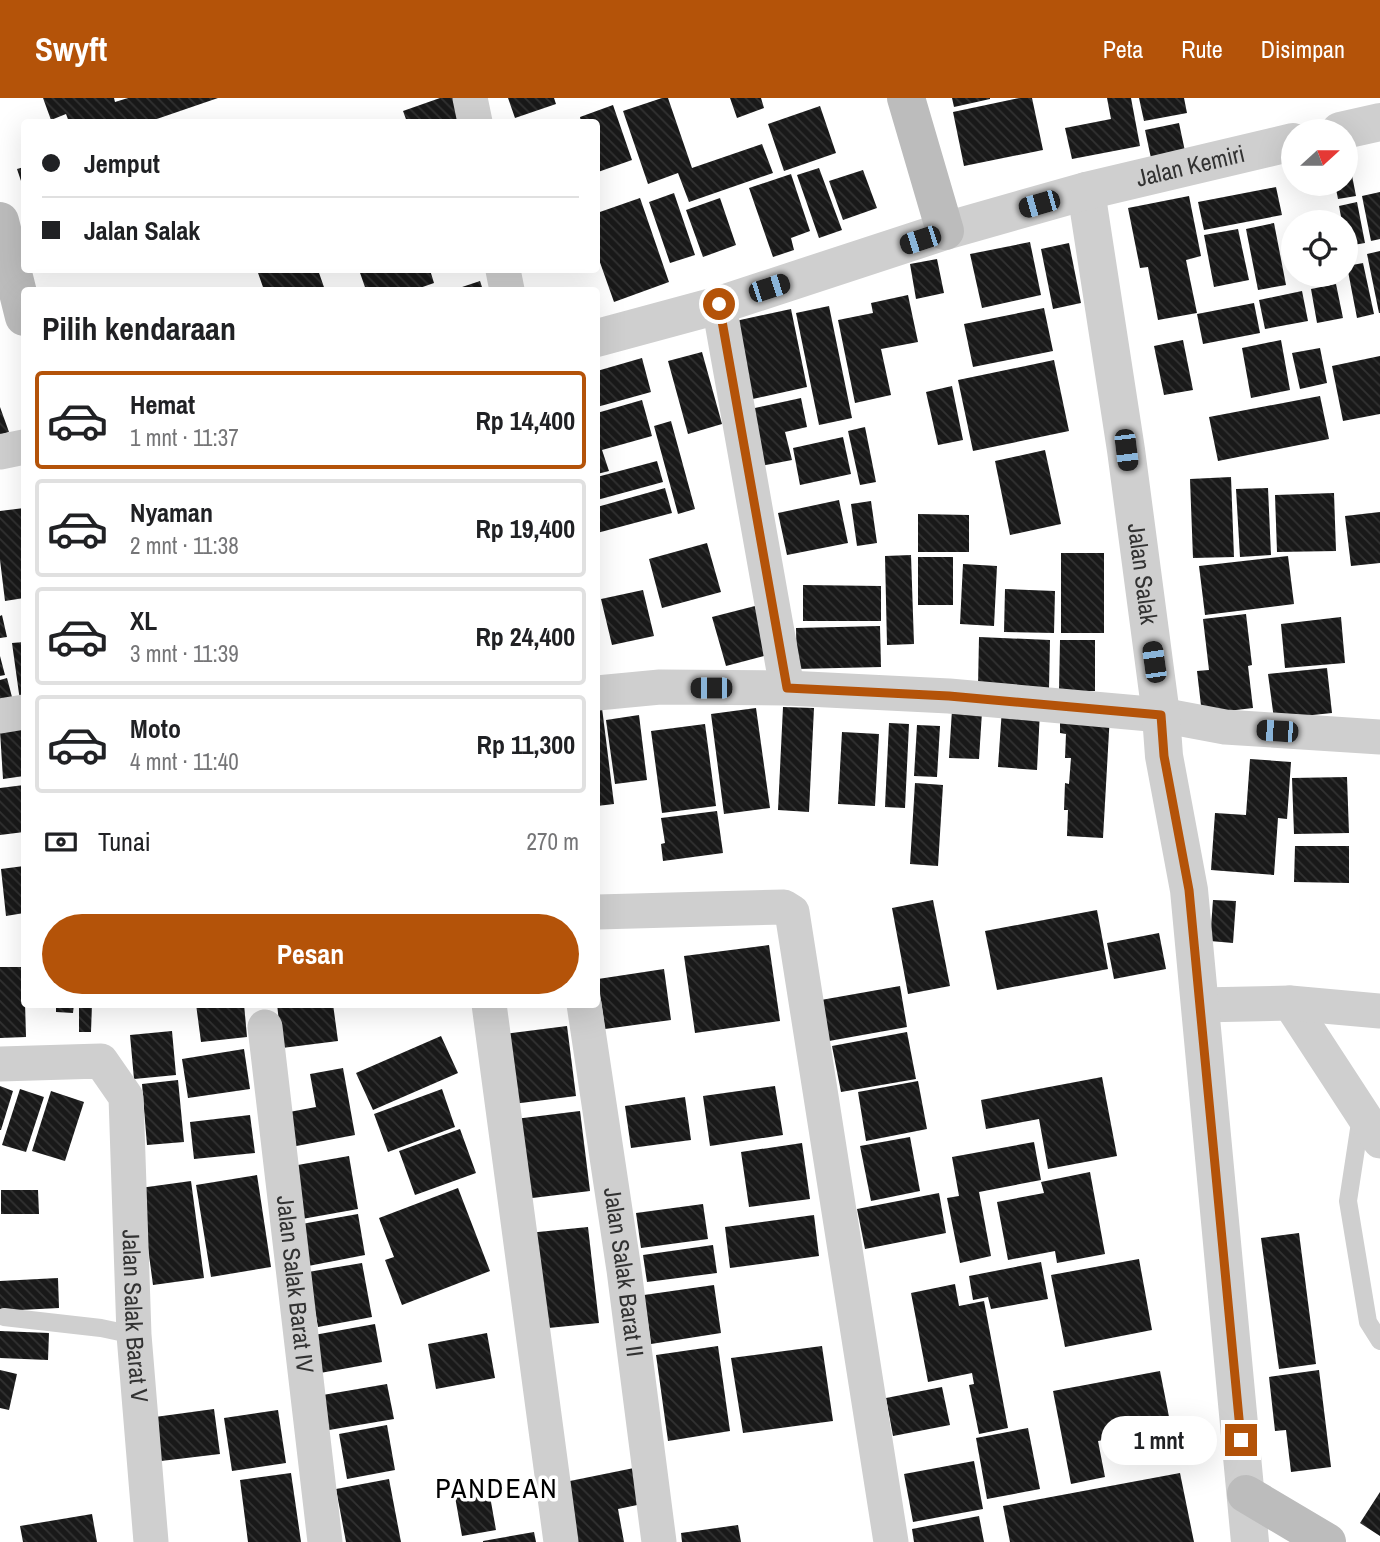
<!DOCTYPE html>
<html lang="id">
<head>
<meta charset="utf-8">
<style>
  body { margin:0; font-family:"Archivo Narrow",sans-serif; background:#f2f2f2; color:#202124; height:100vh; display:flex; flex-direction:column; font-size:26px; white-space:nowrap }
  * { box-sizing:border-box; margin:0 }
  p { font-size:23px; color:#757577 }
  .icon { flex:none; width:38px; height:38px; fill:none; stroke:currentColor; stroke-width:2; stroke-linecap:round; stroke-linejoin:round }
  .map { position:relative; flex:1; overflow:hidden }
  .details { position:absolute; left:21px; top:189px; width:579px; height:721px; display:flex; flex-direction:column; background:#fff; border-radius:7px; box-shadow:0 7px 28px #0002 }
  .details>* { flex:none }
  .hud { position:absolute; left:21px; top:21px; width:579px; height:154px; border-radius:7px; box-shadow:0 7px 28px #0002; display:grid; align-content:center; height:154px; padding:0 21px; background:#fff }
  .needle { width:46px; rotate:69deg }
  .fabs { position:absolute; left:1281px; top:21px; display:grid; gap:14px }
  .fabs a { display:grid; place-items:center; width:77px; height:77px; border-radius:50%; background:#fff; box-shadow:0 7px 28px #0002; font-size:35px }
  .end { position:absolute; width:32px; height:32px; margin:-16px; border:9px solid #b45309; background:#fff; box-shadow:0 0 0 4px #fff }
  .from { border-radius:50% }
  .bubble { position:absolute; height:49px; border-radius:24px; background:#fff; box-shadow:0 7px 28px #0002; font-size:23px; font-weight:700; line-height:49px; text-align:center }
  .car { position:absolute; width:21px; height:42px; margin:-21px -10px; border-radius:9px; box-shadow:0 0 5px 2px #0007; background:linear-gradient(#222 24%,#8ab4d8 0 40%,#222 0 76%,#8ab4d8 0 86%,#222 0) }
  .hud b { display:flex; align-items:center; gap:24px; height:66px; font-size:26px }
  .hud b+b { border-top:2px solid #e0e0e0 }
  .hud i { width:18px; height:18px; background:#202124 }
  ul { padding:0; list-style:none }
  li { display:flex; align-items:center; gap:21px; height:98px; margin:0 14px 10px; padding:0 7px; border:4px solid #e0e0e0; border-radius:7px }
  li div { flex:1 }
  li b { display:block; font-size:26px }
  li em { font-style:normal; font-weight:700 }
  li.on { border-color:#b45309 }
  li>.icon { width:63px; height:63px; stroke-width:1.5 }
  h2 { padding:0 21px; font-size:32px; line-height:84px }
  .pay { display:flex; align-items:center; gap:18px; height:77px; padding:0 21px; font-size:26px }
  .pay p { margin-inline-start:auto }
  .cta { display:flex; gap:14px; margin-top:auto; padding:14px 21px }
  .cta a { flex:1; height:80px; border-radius:42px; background:#b45309; color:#fff; font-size:28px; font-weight:700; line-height:80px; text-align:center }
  header { display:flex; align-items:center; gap:42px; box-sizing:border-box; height:98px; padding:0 35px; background:#b45309; color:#fff }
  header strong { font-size:33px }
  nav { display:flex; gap:38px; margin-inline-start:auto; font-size:24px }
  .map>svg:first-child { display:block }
  .building { fill:url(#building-back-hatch) }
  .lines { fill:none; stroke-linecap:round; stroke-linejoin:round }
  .service { stroke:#cfcfcf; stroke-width:18 }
  .minor { stroke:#cfcfcf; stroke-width:35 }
  .tertiary { stroke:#cfcfcf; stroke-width:38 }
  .secondary { stroke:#bcbcbc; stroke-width:38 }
  .route { stroke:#b45309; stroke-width:9 }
  .labels { text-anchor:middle; stroke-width:7; stroke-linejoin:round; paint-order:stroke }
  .street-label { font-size:24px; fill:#323232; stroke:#fff }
  .quarter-label { font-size:28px; letter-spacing:2px; fill:#000; stroke:#fff }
</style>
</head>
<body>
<header>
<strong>Swyft</strong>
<nav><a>Peta</a><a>Rute</a><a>Disimpan</a></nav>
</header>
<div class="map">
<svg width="1380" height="1444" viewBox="0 0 1380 1444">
  <defs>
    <pattern id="building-back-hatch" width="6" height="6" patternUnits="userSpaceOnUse" patternTransform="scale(1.75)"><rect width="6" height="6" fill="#191919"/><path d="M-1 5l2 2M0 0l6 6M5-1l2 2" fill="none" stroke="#323232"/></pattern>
  </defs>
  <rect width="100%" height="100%" fill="#fff"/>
  <path class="building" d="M43 0H114L115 4 128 0H218L148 24H69L66 16 51 22Z
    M440 0H457L465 24H407L403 13Z
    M508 0H554L556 6 515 20Z
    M662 0H668L692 70 762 46 773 75 689 104 678 75 648 86 623 13Z
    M730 0H761L764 10 737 20Z
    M952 0H990V1L954 9Z
    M1019 0H1032L1043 52 964 68 953 14Z
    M1107 0H1131L1140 48 1072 61 1065 30 1111 21Z
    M1139 0H1184L1187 15 1144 23Z
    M613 7 632 62 598 74 597 24H581L580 19Z
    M820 8 836 55 784 73 768 26Z
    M1179 25 1186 58 1152 65 1145 32Z
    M1349 62 1356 98 1338 101 1335 86H1346V63Z
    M24 69V92L17 71Z
    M819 70 842 132 819 140 797 77Z
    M863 72 877 110 843 122 829 83Z
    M791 76 810 133 791 140 794 152 773 159 749 90Z
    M1276 89 1282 117 1204 132 1198 104Z
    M1380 94V141L1371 143 1362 98Z
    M674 95 695 157 670 165 649 104Z
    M1189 98 1201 158 1186 162 1197 215 1158 222 1148 169 1140 170 1128 110Z
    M640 100 669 184 614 204 597 156V115Z
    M720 100 736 147 703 159 686 112Z
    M1357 104 1365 145 1347 148 1346 124H1342L1339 108Z
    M1274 125 1286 187 1258 192 1246 131Z
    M1238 131 1249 182 1214 189 1204 137Z
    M1030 144 1041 197 982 210 970 156Z
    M1069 145 1081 205 1053 211 1041 151Z
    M1380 153V215H1379L1367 156Z
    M937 161 944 195 916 201 910 166Z
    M1363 165 1374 216 1357 220 1347 168Z
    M257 172H318L325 192H264Z
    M359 172H430L434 185 414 192H366Z
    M480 183 483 192H453Z
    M1336 186 1343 220 1317 225 1311 191Z
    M1302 193 1308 223 1265 231 1259 202Z
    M908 197 918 244 881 251 891 297 855 305 838 222 873 215 871 205Z
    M1254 205 1260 235 1203 246 1197 216Z
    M829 208 852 320 819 327 796 215Z
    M1044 210 1053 253 973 269 964 226Z
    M791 211 807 289 748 302 731 224Z
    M1183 242 1193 292 1164 297 1154 248Z
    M1281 242 1290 292 1251 300 1242 250Z
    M1320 250 1327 285 1300 291 1292 255Z
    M702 254 722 326 688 336 668 263Z
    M1380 258V316L1343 323 1332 268Z
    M642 260 651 294 597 309V273Z
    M1054 262 1069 333 973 353 958 282Z
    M952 288 963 342 938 347 926 294Z
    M1320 298 1329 341 1218 363 1209 319Z
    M801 300 807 329 785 334 792 362 761 368 746 312Z
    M642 302 652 338 602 352 609 373 597 376V315Z
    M0 309 9 334 0 337Z
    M671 323 695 411 678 416 654 328Z
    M865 329 876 384 860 387 848 333Z
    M843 339 851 376 800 387 793 350Z
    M1045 352 1061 426 1010 437 995 363Z
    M657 363 663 384 597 402V379Z
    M1231 379 1234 459 1193 460 1190 381Z
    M665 390 672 415 597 435V409Z
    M1268 390 1271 457 1240 459 1236 391Z
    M1334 395 1336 453 1277 454 1275 397Z
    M839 402 848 445 787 457 778 415Z
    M871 403 877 445 857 448 851 406Z
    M24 410V500L5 503 0 462V413Z
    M1380 414V465L1351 468 1345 418Z
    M918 416 969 417V454H918Z
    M707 445 721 494 662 510 649 461Z
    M1061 455H1104V535H1061Z
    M911 457 914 546 887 547 885 458Z
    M1288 458 1294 506 1205 517 1199 468Z
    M918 459H953V507H918Z
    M963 466 997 468 994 528 960 526Z
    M803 487 881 488V523H803Z
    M1005 491 1055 493 1054 535 1004 534Z
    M643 492 654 538 612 547 601 501Z
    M755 508 768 557 726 568 712 519Z
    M1246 516 1252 567 1248 568 1253 610 1202 616 1197 573 1209 572 1203 521Z
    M2 517 7 539 0 540V518Z
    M1341 519 1345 565 1285 570 1281 526Z
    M880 528 881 569 797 571 796 530Z
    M979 539 1050 542 1049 591 978 589Z
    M1060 542H1095V593H1059Z
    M24 544V602L20 603 12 545Z
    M0 558 5 577 0 578Z
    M1327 570 1332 615 1274 621 1268 576Z
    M7 580 12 599 0 602V582Z
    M783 609 814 610 809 714 778 712Z
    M602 610 614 706 597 708V611Z
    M756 610 770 710 724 716 711 616Z
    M1002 610 1040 613 1037 672 998 669Z
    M952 612 982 614 979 661 949 660Z
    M1060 613 1110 616 1103 740 1067 738 1068 712H1064L1065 685 1069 686 1071 660H1065L1066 636 1060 635Z
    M639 617 647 682 615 686 606 622Z
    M889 625 909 626 905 710 885 709Z
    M705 626 716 708 662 715 651 633Z
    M917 627 940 628 937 679 914 678Z
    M24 630V678L3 681 0 633Z
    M842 634 879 636 875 708 838 706Z
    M1250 661 1291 664 1287 721 1278 720 1274 777 1211 772 1215 715 1246 717Z
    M1347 679 1349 735 1294 736 1292 680Z
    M915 685 943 687 938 768 910 766Z
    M24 687V734L0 737V690Z
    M717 713 723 755 663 763 661 746 665 745 661 720Z
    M1295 748H1349V785L1294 784Z
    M24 768V815L6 818 1 771Z
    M933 802 950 888 908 896 892 810Z
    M1213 802 1236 803 1233 845 1210 843Z
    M1097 812 1108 871 997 892 985 833Z
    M1159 835 1166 871 1114 881 1107 845Z
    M769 847 780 923 695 935 684 858Z
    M0 869H24L26 939 0 940Z
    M664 871 671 922 605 931 598 881Z
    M900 888 907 929 829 943 821 902Z
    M56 906H74L73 915 56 914Z
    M79 906H92L91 934H79Z
    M196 906H244L247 939 201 944Z
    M277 906H333L338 943 282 950Z
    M567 928 576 998 513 1006 504 936Z
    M172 933 176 977 134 981 130 937Z
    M907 934 916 981 841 994 832 948Z
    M441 938 458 975 373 1012 356 975Z
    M244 951 250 991 188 1000 182 961Z
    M343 970 355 1037 291 1049 284 1015 316 1009 310 976Z
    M1102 979 1117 1058 1048 1071 1039 1021 986 1031 981 1002Z
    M178 982 184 1044 147 1047 142 986Z
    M918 983 927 1031 866 1043 858 994Z
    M0 988 13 993 1 1032H0Z
    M775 988 783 1037 710 1048 703 998Z
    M20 991 44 999 26 1054 2 1047Z
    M442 991 455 1029 388 1054 374 1016Z
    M51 993 84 1004 65 1063 32 1053Z
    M685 999 691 1042 631 1050 625 1008Z
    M580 1013 590 1093 524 1101 515 1021Z
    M250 1017 255 1055 194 1061 190 1024Z
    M460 1031 476 1075 415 1097 399 1053Z
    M910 1039 920 1093 871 1103 860 1048Z
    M1034 1044 1041 1082 979 1094 991 1158 960 1165 947 1100 959 1098 952 1059Z
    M802 1045 810 1101 749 1109 741 1054Z
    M349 1058 358 1111 302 1121 292 1068Z
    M1090 1074 1105 1156 1057 1165 1055 1153 1008 1162 997 1104 1044 1095 1041 1084Z
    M257 1077 271 1169 211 1179 196 1087Z
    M191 1083 204 1180 153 1187 140 1090Z
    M458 1090 490 1173 402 1207 385 1162 394 1159 379 1120Z
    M1 1092H38L39 1116H1Z
    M939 1095 946 1135 865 1151 857 1111Z
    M703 1106 708 1141 641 1150 636 1115Z
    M358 1116 365 1157 303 1169 296 1127Z
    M814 1117 819 1158 730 1170 725 1129Z
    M588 1129 599 1225 538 1231 528 1135Z
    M1299 1135 1316 1266 1279 1271 1261 1140Z
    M713 1147 717 1175 647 1184 643 1157Z
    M1139 1161 1152 1232 1065 1249 1051 1177Z
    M1041 1164 1048 1201 991 1211 988 1199 973 1202 969 1178Z
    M362 1165 372 1219 318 1229 308 1174Z
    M58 1180 59 1210 0 1213V1183Z
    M955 1186 959 1208 984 1203 1008 1330 979 1336 969 1287 974 1286 972 1275 928 1284 911 1195Z
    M714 1187 721 1235 651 1246 644 1197Z
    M375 1226 382 1264 320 1275 314 1237Z
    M0 1233 49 1235 48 1262 0 1260Z
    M487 1235 495 1280 436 1291 428 1246Z
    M718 1248 730 1333 668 1343 656 1257Z
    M822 1248 833 1323 743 1335 731 1260Z
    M0 1272 17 1276 9 1312 0 1310Z
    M1319 1272 1331 1369 1291 1374 1286 1332 1275 1333 1269 1279Z
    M1160 1273 1171 1329 1098 1343 1105 1379 1071 1386 1053 1293Z
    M387 1286 394 1321 323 1333 317 1298Z
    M942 1289 950 1327 893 1338 886 1300Z
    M214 1311 220 1356 161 1363 155 1319Z
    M278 1312 286 1365 232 1373 224 1320Z
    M387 1327 395 1372 347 1381 339 1336Z
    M1028 1330 1040 1391 987 1401 976 1340Z
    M974 1363 983 1411 913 1424 904 1376Z
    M634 1370 642 1406 618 1411 624 1444H572L560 1385Z
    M291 1375 301 1444H248L240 1382Z
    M1180 1375 1194 1444H1010L1003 1408Z
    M389 1381 401 1444H346L336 1391Z
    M488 1387 496 1432 462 1438 454 1393Z
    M1380 1394V1438L1360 1425Z
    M92 1416 97 1444H23L20 1428Z
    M979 1418 984 1444H914L912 1431Z
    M738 1427 741 1444H682L681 1435Z
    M534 1434 536 1444H483V1443Z"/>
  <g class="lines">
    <path class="service" d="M1361 1018 1348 1103 1368 1224 1380 1243
      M4 1219 101 1230 134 1237"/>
    <g class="minor">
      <path d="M470 0 475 24"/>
      <path d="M503 172 507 192"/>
      <path d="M719 207 787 590"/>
      <path d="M0 354 24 349"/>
      <path d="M597 595 660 589 787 590 949 598 1161 617 1225 629 1380 639"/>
      <path d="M0 618 24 614"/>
      <path d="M597 814 784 809 792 814 891 1444"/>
      <path d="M1290 905 1380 1043"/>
      <path d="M489 906 561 1444"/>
      <path id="s1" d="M584 906 624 1172 659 1444"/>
      <path d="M1200 907 1290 905 1380 913"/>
      <path id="s2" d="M265 929 325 1444"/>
      <path id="s3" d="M0 966 101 963 126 999 134 1237 151 1444"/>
    </g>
    <g class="tertiary">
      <path d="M1340 33 1380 24"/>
      <path id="s4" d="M1086 93 1126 352 1161 617 1164 658 1189 792 1250 1444"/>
      <path id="s5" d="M597 240 719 207 945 133 1086 93 1293 44"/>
    </g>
    <path class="secondary" d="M906 0 945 133
      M0 123 24 219
      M1246 1396 1327 1444"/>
  </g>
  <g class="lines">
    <path class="route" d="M719 206 787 590 949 598 1161 617 1164 658 1189 792 1241 1342"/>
  </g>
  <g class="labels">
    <g class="street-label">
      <text dy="8" stroke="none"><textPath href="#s5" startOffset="618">Jalan Kemiri</textPath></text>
      <text dy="8" stroke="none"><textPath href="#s4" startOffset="387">Jalan Salak</textPath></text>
      <text dy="8" stroke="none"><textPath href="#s1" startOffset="271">Jalan Salak Barat II</textPath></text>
      <text dy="8" stroke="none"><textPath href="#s2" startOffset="259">Jalan Salak Barat IV</textPath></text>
      <text dy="8" stroke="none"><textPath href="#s3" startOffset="364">Jalan Salak Barat V</textPath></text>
    </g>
    <g class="quarter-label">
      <text x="497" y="1400">PANDEAN</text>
    </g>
  </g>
</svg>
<div class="fabs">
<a><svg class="needle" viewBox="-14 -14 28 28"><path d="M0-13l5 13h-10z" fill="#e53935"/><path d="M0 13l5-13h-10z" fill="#757577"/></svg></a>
<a><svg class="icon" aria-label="locate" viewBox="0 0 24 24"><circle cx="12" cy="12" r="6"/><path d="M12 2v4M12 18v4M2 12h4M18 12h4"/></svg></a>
</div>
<i class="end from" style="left:719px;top:206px"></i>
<i class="end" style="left:1241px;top:1342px"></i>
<div class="bubble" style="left:1101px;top:1318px;width:116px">1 mnt</div>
<i class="car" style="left:1039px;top:106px;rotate:254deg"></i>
<i class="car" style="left:920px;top:142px;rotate:252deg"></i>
<i class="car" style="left:769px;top:190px;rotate:72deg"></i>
<i class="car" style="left:1126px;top:352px;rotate:173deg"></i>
<i class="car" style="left:1154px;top:564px;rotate:352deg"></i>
<i class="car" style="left:711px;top:590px;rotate:270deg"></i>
<i class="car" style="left:1277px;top:633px;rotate:274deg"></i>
<div class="hud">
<b><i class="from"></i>Jemput</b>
<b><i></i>Jalan Salak</b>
</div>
<section class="details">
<h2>Pilih kendaraan</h2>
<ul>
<li class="on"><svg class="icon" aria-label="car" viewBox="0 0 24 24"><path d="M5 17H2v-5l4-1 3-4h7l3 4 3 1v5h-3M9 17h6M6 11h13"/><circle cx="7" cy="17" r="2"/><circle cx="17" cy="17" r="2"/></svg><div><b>Hemat</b><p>1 mnt · 11:37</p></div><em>Rp 14,400</em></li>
<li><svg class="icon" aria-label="car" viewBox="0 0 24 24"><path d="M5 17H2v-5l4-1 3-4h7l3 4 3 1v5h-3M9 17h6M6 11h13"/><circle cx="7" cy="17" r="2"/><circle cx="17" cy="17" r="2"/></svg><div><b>Nyaman</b><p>2 mnt · 11:38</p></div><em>Rp 19,400</em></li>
<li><svg class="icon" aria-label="car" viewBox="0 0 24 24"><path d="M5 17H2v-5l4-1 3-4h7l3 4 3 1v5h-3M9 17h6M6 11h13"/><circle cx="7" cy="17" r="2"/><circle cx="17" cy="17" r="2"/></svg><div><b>XL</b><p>3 mnt · 11:39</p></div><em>Rp 24,400</em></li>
<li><svg class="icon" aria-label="car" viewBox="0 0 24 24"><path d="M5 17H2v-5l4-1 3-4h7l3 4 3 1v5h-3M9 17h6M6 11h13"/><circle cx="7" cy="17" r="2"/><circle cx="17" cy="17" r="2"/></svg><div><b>Moto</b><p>4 mnt · 11:40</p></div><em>Rp 11,300</em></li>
</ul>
<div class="pay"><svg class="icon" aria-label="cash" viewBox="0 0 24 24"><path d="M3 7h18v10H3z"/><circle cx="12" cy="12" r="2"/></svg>Tunai<p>270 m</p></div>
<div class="cta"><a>Pesan</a></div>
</section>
</div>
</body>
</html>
